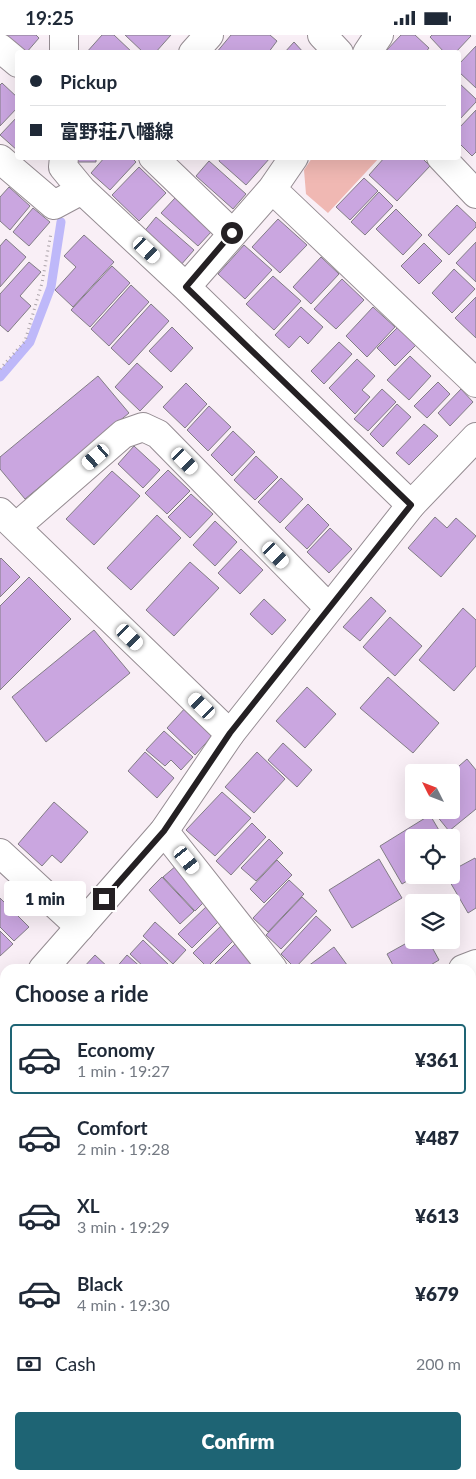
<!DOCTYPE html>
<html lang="en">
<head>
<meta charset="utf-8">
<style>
  body { margin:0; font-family:Lato,"Noto Sans JP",sans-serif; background:#f6f6f7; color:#1f2937; height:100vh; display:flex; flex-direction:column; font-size:19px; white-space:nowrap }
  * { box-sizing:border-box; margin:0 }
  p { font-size:16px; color:#747a83 }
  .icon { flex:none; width:28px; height:28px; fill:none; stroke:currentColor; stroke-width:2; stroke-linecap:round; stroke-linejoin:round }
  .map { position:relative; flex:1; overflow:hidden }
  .side { position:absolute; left:0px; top:929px; width:476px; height:516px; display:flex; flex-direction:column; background:#fff; border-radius:15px 15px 0 0; box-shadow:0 5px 20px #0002 }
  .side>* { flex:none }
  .banner { position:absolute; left:15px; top:15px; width:446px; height:110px; border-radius:5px; box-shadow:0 5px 20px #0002; display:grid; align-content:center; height:110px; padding:0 15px; background:#fff }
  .needle { width:32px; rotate:312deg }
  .controls { position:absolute; left:405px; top:729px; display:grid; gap:10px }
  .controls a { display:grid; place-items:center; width:55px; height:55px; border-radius:5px; background:#fff; box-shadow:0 5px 20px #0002; font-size:25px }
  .end { position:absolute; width:22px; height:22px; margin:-11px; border:6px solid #242023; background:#fff; box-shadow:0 0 0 2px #fff }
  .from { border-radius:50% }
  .bubble { position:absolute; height:35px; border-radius:5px; background:#fff; box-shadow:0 5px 20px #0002; font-size:16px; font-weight:800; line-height:35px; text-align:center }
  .car { position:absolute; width:15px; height:30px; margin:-15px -8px; border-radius:6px; box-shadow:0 0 4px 1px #0007; background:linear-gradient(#fff 24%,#345 0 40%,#fff 0 76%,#345 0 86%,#fff 0) }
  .banner b { display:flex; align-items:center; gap:18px; height:48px; font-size:19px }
  .banner b+b { border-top:1px solid #e0e1e3 }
  .banner i { width:12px; height:12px; background:#1f2937 }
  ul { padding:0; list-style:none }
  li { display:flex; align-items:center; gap:15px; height:70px; margin:0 10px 8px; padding:0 5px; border:2px solid transparent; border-radius:5px }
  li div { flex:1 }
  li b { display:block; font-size:19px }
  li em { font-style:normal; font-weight:800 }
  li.current { border-color:#1e6474 }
  li>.icon { width:45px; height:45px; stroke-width:1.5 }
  h2 { padding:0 15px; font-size:22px; line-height:60px }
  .pay { display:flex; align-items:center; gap:12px; height:55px; padding:0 15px; font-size:19px }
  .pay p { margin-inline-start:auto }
  .button { display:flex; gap:10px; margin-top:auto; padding:10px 15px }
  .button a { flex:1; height:58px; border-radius:5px; background:#1e6474; color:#fff; font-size:20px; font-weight:800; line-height:58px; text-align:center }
  .status { display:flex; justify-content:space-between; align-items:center; height:35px; padding:0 25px; background:#fff; direction:ltr }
  .status svg { height:14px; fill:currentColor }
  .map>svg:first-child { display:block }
  .green { fill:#f0b8b3 }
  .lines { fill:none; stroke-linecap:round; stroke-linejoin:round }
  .stream { stroke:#beb8f9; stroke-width:9 }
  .building { fill:#caa6e0; stroke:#827d85 }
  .minor-casing { stroke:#958c92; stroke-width:30 }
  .major-casing { stroke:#958c92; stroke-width:30 }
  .path { stroke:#aba3a9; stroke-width:3; stroke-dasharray:1 4; stroke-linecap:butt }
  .minor { stroke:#fff; stroke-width:28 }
  .major { stroke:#fff; stroke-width:28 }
  .route { stroke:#242023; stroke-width:6 }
</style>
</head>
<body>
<div class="status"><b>19:25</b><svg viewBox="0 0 49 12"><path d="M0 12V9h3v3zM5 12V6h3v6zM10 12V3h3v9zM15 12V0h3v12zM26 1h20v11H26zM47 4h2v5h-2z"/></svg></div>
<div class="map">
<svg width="476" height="1444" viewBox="0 0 476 1444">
  <rect width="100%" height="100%" fill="#f9eff6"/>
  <path class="green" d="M312 123V122L379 123 328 178 306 159 304 135Z"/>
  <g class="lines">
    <path class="stream" d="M0 342 30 307 51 252 61 187"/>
  </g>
  <path class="building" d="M2 0H36L39 3 26 18Z
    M102 0H114L133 18H86Z
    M125 0H171L155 18H144Z
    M231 0H270L277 6 268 18H216Z
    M401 0H415L429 13 425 18H384Z
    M432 0H470L471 1 455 18H445L430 2Z
    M294 7 304 18H284Z
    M476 11V53L459 37V29Z
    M2 48 18 63V72L0 91V50Z
    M459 48 476 64V67L459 85Z
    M476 75V117L472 121 459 108V93Z
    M18 81V116L0 100Z
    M76 122H96V127H75Z
    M105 122H131L136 127 110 155 91 138Z
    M221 122H270V123L246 150 219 126Z
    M385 122H421L430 131 397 166 369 140Z
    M209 126 246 159 233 174 196 141Z
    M139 132 166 158 139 186 112 160Z
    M364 143 378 156 350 185 336 172Z
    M9 152 30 171 10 195 0 186V162Z
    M379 157 393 171 365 200 351 187Z
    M175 163 212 196 198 211 161 178Z
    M457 170 476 188V192L449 220 428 200Z
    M33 173 50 187 29 211 13 197Z
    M396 174 422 200 403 220 376 194Z
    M156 182 194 215 180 231 143 198Z
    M278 184 307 210 280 238 252 212Z
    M84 200 114 227 73 272 55 255 76 232 64 221Z
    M6 204 26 222 0 252V211Z
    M476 207V247L456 228Z
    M424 208 442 226 419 249 401 231Z
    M244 210 272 235 245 264 218 239Z
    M321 222 339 239 311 269 293 252Z
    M29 227 41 237 20 261 31 271 8 297 0 290V259Z
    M112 231 130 248 90 292 71 275Z
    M454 234 475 254 452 278 432 258Z
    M273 241 301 266 274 295 246 269Z
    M342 244 364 265 336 294 314 274Z
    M131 250 149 267 109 311 91 294Z
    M476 262V303L455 283Z
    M151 269 169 286 129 330 111 313Z
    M301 272 323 292 308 309 300 301 289 313 275 300Z
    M373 272 395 292 367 322 346 301Z
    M400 290 418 308 395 331 377 313Z
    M172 292 193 313 171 337 149 316Z
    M339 307 352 319 324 349 311 336Z
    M410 321 431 341 409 365 387 345Z
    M357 324 375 341 362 355 370 362 355 379 329 353Z
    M137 328 163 352 140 376 115 352Z
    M98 341 129 378 25 464 0 434V422Z
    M438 347 450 359 427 383 414 371Z
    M186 348 207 369 185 393 163 372Z
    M382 354 396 367 368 396 354 384Z
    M461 354 473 367 450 391 438 378Z
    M397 369 411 382 383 412 370 399Z
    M209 371 231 392 208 416 187 395Z
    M424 389 438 401 409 430 396 418Z
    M233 396 255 417 232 441 211 420Z
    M134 411 160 435 143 453 118 429Z
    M256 421 278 442 255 465 234 445Z
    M168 435 190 456 167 479 145 458Z
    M112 436 140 461 94 510 66 484Z
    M281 443 303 464 280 488 258 467Z
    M191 459 213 479 190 503 168 482Z
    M308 469 329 490 307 514 285 493Z
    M157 480 181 503 131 555 107 533Z
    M435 482 447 493 456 483 476 501 441 542 408 513Z
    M215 486 237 507 215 531 193 510Z
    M330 493 352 514 329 538 307 517Z
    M241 514 263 535 240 559 218 538Z
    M1 523 20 542 0 562V524Z
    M190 527 219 553 174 601 146 575Z
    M29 542 71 584 0 655V571Z
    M371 562 386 576 360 606 343 592Z
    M264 564 286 585 272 600 250 579Z
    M463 573 476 585V631L454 656 419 625Z
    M390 582 422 611 395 641 363 612Z
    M94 595 130 638 46 707 12 662Z
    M388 642 439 688 413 718 360 673Z
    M307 652 336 679 305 713 276 686Z
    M186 672 215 698 195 720 167 693Z
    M164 696 193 722 181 735 171 725 165 731 146 715Z
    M283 708 312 735 297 752 268 725Z
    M145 717 174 743 157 763 128 736Z
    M257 717 285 744 254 778 225 752Z
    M467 724 476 735V774L449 796 432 775H451V738Z
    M222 757 251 783 215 821 186 795Z
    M54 767 88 797 61 828 52 820 42 831 18 809Z
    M430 780 443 802H414V840H417L402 849 380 811Z
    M252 788 266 802 231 840 216 826Z
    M269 804 283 818 256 846 241 833Z
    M475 823 476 825V873L468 878 446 840H451V836Z
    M379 824 402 863 352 893 329 855Z
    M277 825 292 840 264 868 250 854Z
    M177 830 208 863 195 876 163 842Z
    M162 842 194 876 180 889 149 855Z
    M289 845 304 859 268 897 253 883Z
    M302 862 317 876 281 914 266 900Z
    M0 863 29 892 14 906 0 892Z
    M209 869 222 883 192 913 178 899Z
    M316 881 331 895 295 933 281 919Z
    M155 887 186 915 173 929 143 901Z
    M224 888 237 902 207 932 193 918Z
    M0 896 13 909 0 921Z
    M414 904 428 905 439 925 424 934H395L387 919Z
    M143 905 169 930 165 934H146L130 919Z
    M238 906 257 926 249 934H210Z
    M334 912 350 934H304Z
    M95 920 110 934H82Z
    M127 920 143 934H115Z
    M476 937V967L471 962V941Z
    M471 972 476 977V986L471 990Z
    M0 1065 5 1069V1112L0 1118Z
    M476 1091V1115L471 1109V1095Z
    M472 1119 476 1125V1164L471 1168Z
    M5 1164V1196L0 1191V1169Z
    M471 1278 476 1283V1312L471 1317Z
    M0 1316 5 1320V1348L0 1344Z
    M471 1347 476 1351V1376L471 1381Z
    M59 1440H105L106 1441 104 1444H56Z
    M117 1440H155L151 1444H122Z
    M164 1440H185L189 1444H161Z
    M306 1440H335L339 1444H302Z
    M356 1440H406L403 1444H356L354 1442Z"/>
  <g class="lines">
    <g class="minor-casing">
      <path id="minor" d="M322 0 339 18
        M0 13 18 28
        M64 18V0
        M193 18 209 0
        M367 18 379 0
        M64 122 63 132 82 155 186 252 411 470
        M153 122 232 198
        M441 122 476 159
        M0 124 54 170 82 155
        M272 154 476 348
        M186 252 272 154 294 122
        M0 477 230 699
        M16 492 123 399 143 392 158 399 329 573
        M164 796 273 934
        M0 818 80 892
        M463 934 476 929
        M0 1005 5 1010
        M471 1212 476 1218
        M0 1230 5 1235
        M471 1262 476 1258
        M0 1431 5 1425
        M471 1438 476 1443
        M19 1440 23 1444
        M234 1440 239 1444
        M276 1444 280 1440"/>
    </g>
    <g class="major-casing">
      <path id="major" d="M43 934 164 796 230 699 411 470 476 402
        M0 982 5 977"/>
    </g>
    <path class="path" d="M0 334 25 306 42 248 51 198"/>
    <use href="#minor" class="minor"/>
    <use href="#major" class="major"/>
  </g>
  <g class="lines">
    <path class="route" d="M104 864 164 796 230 698 411 470 186 252 232 198"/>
  </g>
</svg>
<div class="controls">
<a><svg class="needle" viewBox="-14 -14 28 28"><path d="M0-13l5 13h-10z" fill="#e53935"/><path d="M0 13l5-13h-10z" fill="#747a83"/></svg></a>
<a><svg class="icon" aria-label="locate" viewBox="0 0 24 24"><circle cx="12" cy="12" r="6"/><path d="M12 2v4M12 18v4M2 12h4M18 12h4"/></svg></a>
<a><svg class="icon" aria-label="layers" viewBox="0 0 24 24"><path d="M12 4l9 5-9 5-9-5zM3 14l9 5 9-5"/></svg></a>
</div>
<i class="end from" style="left:232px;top:198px"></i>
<i class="end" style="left:104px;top:864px"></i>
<div class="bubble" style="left:4px;top:846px;width:82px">1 min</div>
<i class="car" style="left:147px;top:215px;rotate:133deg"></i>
<i class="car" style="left:96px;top:422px;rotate:229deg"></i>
<i class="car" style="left:185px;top:426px;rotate:136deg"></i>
<i class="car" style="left:276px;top:520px;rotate:136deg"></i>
<i class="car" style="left:130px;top:602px;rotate:134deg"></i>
<i class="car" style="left:202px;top:671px;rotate:314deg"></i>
<i class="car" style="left:187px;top:825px;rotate:141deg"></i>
<div class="banner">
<b><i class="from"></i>Pickup</b>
<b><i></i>富野荘八幡線</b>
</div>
<section class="side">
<h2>Choose a ride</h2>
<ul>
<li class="current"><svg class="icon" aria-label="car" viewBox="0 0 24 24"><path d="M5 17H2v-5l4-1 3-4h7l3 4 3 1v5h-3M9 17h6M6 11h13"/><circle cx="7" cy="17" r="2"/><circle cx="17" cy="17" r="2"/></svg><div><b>Economy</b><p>1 min · 19:27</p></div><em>¥361</em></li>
<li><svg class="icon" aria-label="car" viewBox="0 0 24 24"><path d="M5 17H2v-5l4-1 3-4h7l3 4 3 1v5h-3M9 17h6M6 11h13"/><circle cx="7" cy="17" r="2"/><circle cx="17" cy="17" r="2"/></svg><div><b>Comfort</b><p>2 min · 19:28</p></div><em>¥487</em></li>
<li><svg class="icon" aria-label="car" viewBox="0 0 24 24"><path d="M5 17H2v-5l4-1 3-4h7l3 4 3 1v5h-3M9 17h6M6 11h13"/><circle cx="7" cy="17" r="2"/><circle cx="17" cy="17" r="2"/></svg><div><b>XL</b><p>3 min · 19:29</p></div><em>¥613</em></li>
<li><svg class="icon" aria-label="car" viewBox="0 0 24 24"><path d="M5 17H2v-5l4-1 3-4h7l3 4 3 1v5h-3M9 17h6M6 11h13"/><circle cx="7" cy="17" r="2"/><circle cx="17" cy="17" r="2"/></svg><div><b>Black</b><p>4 min · 19:30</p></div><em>¥679</em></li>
</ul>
<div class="pay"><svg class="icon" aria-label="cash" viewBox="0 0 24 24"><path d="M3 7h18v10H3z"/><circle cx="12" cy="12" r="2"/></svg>Cash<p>200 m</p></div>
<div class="button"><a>Confirm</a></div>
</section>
</div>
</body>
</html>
